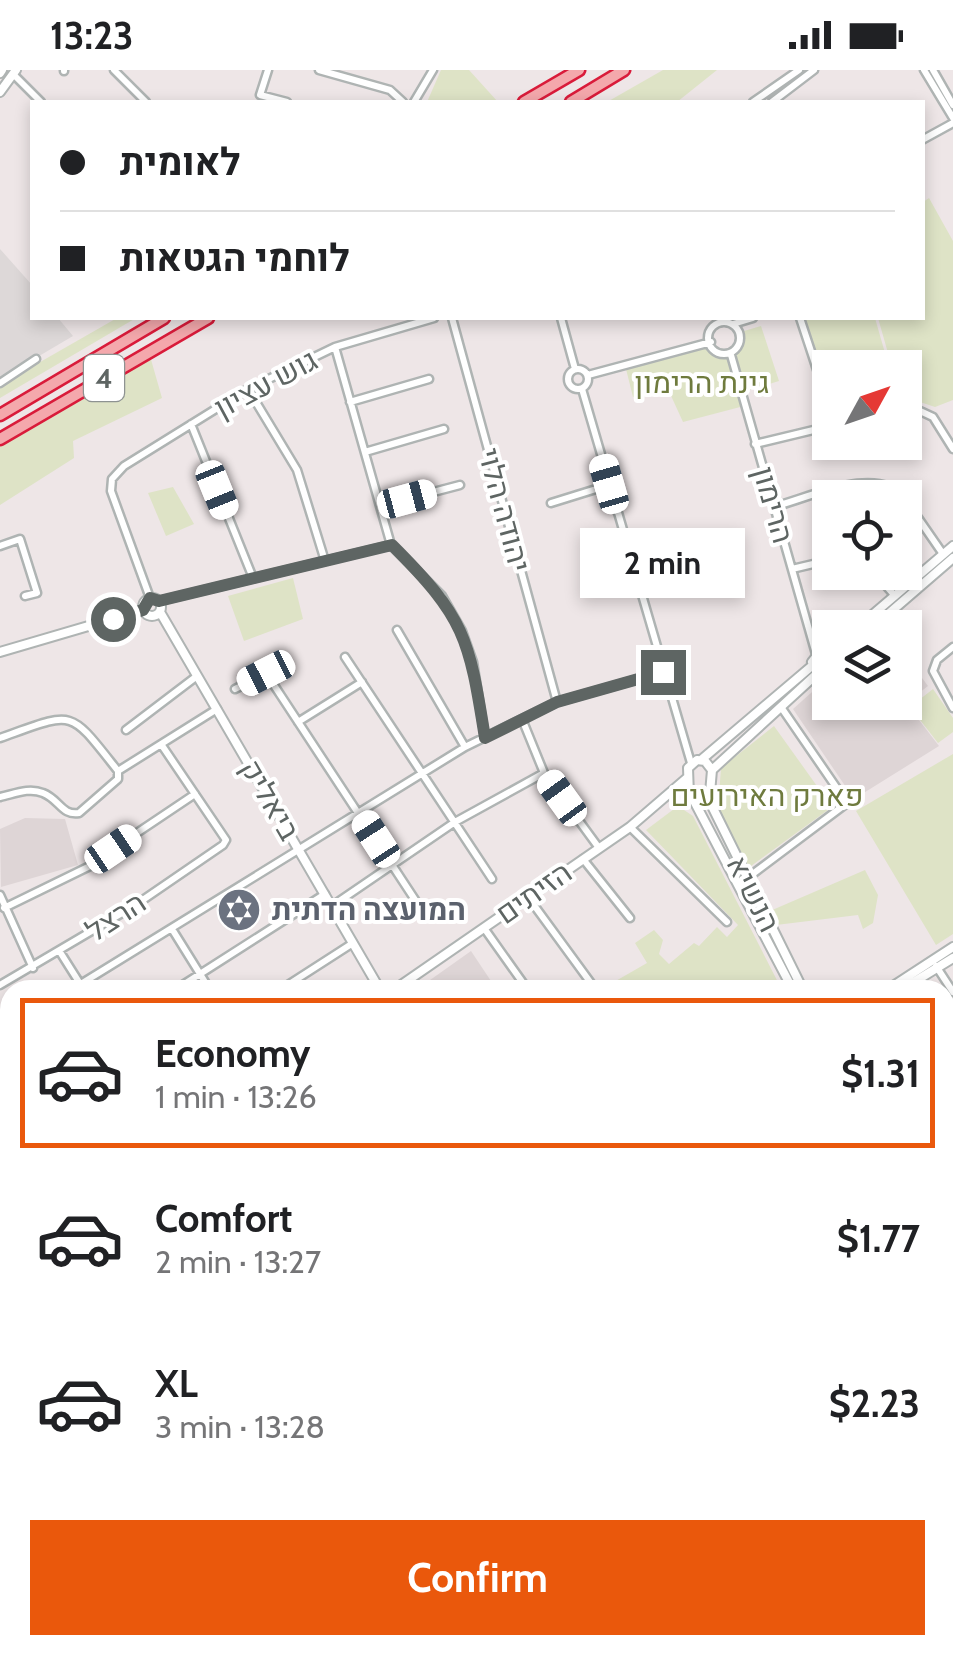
<!DOCTYPE html>
<html lang="en">
<head>
<meta charset="utf-8">
<style>
  body { margin:0; font-family:Cabin,Heebo,sans-serif; background:#f6f6f6; color:#202124; height:100vh; display:flex; flex-direction:column; font-size:38px; white-space:nowrap }
  * { box-sizing:border-box; margin:0 }
  p { font-size:32px; color:#757577 }
  .icon { flex:none; width:55px; height:55px; fill:none; stroke:currentColor; stroke-width:2; stroke-linecap:round; stroke-linejoin:round }
  .map { position:relative; flex:1; overflow:hidden }
  .panel { position:absolute; left:0px; top:910px; width:955px; height:675px; display:flex; flex-direction:column; background:#fff; border-radius:30px 30px 0 0; box-shadow:0 5px 15px #0003 }
  .panel>* { flex:none }
  .guide { position:absolute; left:30px; top:30px; width:895px; height:220px; border-radius:0px; box-shadow:0 5px 15px #0003; display:grid; align-content:center; height:220px; padding:0 30px; background:#fff }
  .needle { width:65px; rotate:50deg }
  .tools { position:absolute; left:812px; top:280px; display:grid; gap:20px }
  .tools a { display:grid; place-items:center; width:110px; height:110px; border-radius:0px; background:#fff; box-shadow:0 5px 15px #0003; font-size:50px }
  .end { position:absolute; width:45px; height:45px; margin:-22px; border:12px solid #5e6563; background:#fff; box-shadow:0 0 0 5px #fff }
  .from { border-radius:50% }
  .bubble { position:absolute; height:70px; border-radius:0px; background:#fff; box-shadow:0 5px 15px #0003; font-size:32px; font-weight:800; line-height:70px; text-align:center }
  .car { position:absolute; width:30px; height:60px; margin:-30px -15px; border-radius:12px; box-shadow:0 0 8px 2px #0007; background:linear-gradient(#fff 24%,#345 0 40%,#fff 0 76%,#345 0 86%,#fff 0) }
  .guide b { display:flex; align-items:center; gap:35px; height:95px; font-size:38px }
  .guide b+b { border-top:2px solid #e0e0e0 }
  .guide i { width:25px; height:25px; background:#202124 }
  ul { padding:18px 0 0; list-style:none }
  li { display:flex; align-items:center; gap:30px; height:150px; margin:0 20px 15px; padding:0 10px; border:5px solid transparent; border-radius:0px }
  li div { flex:1 }
  li b { display:block; font-size:38px }
  li em { font-style:normal; font-weight:800 }
  li.selected { border-color:#ea580c }
  li>.icon { width:90px; height:90px; stroke-width:1.5 }
  .button { display:flex; gap:20px; margin-top:auto; padding:20px 30px }
  .button a { flex:1; height:115px; border-radius:0px; background:#ea580c; color:#fff; font-size:40px; font-weight:800; line-height:115px; text-align:center }
  .status { display:flex; justify-content:space-between; align-items:center; height:70px; padding:0 50px; background:#fff; direction:ltr }
  .status svg { height:28px; fill:currentColor }
  .map>svg:first-child { display:block }
  .industrial { fill:#ddd8d8 }
  .education { fill:#ded5d6 }
  .green { fill:#dee3c6 }
  .lines { fill:none; stroke-linecap:round; stroke-linejoin:round }
  .minor-casing { stroke:#afb4b3; stroke-width:11 }
  .tertiary-casing { stroke:#afb4b3; stroke-width:12 }
  .secondary-casing { stroke:#aeb5b4; stroke-width:14 }
  .trunk-casing { stroke:#d91b3a; stroke-width:15 }
  .minor { stroke:#fff; stroke-width:6 }
  .tertiary { stroke:#fff; stroke-width:8 }
  .secondary { stroke:#fff; stroke-width:9 }
  .trunk { stroke:#f4a8ac; stroke-width:10 }
  .route { stroke:#5e6563; stroke-width:12 }
  .labels { text-anchor:middle; stroke-width:8; stroke-linejoin:round; paint-order:stroke }
  .shield { fill:#fff; stroke:#8e9392; stroke-width:2.5 }
  .shield-label { font-size:28px; font-weight:bold; fill:#5e6563 }
  .park-label { font-size:30px; fill:#6f7b3e; stroke:#fff }
  .street-label { font-size:30px; fill:#5e6563; stroke:#fff }
  .worship-label { font-size:30px; font-weight:bold; fill:#5b616d; stroke:#fff; text-anchor:start }
</style>
</head>
<body>
<div class="status"><b>13:23</b><svg viewBox="0 0 49 12"><path d="M0 12V9h3v3zM5 12V6h3v6zM10 12V3h3v9zM15 12V0h3v12zM26 1h20v11H26zM47 4h2v5h-2z"/></svg></div>
<div class="map">
<svg width="953" height="1585" viewBox="0 0 953 1585">
  <rect width="100%" height="100%" fill="#eee6e7"/>
  <path class="industrial" d="M0 179 32 215V248H58L73 266 0 309Z"/>
  <path class="education" d="M905 585 928 616 906 633 939 676 854 729 793 639 830 606V632H905Z
    M25 748 65 749 78 795 1 817 0 759Z
    M471 881 497 920H416Z"/>
  <path class="green" d="M441 0H469L498 32H427Z
    M663 0H717L677 32H607Z
    M929 128 953 171V330L935 337 905 327V298L892 297 878 248H922L923 132Z
    M117 248H136L0 328V315Z
    M805 248H875L889 297 830 298 828 320Z
    M761 256 779 311 746 321 736 285 744 261Z
    M711 272 719 284 731 285 744 336 683 352 667 317 633 327 625 295Z
    M150 286 162 328 73 371 74 388 0 435V375Z
    M173 417 194 454 166 466 148 423Z
    M293 508 303 549 244 571 228 526Z
    M933 619 953 648V662L938 673 910 637Z
    M774 656 832 737 747 799 718 739 721 698Z
    M953 684V864L936 875 856 741Z
    M678 736 693 746 782 920H600L647 893 635 873 654 860 663 870 659 884 669 894 694 873 699 876 717 857 727 867 738 855 646 760Z
    M865 800 878 825 873 853 863 859 858 845 776 855 770 841Z"/>
  <g class="lines">
    <g class="minor-casing">
      <path id="minor" d="M114 0 146 32
        M268 0 260 25 287 32
        M319 0 390 20 403 32
        M924 0 953 48
        M933 0 953 35
        M64 1V0
        M13 4 41 32
        M414 32 433 0
        M753 32 799 0
        M772 32 814 0
        M922 70 953 53
        M452 248 557 632
        M561 248 575 299
        M800 248 830 339
        M708 268a16 16 0 1 1 32 0a16 16 0 1 1-32 0Z
        M733 254 753 248
        M335 277 391 475 442 526 462 561 473 592 485 668
        M731 285 816 584
        M568 309a10 10 0 1 1 20 0a10 10 0 1 1-20 0Z
        M588 305 711 272
        M0 313 36 289
        M248 319 297 400 325 491
        M582 319 691 693
        M350 332 429 309
        M905 334 933 347 953 379
        M191 354 253 508
        M755 374 830 356
        M365 382 444 359
        M905 429 943 484
        M551 433 609 415
        M380 436 460 415
        M773 437C809 428 877 394 904 428
        M0 476 20 469 37 523 25 526
        M792 499 830 490
        M874 502 895 526
        M150 528 111 421 112 409 124 396 248 319 335 277 434 248
        M159 531 391 475
        M397 560 465 677
        M953 577 937 590 933 601 953 638
        M345 587 492 809
        M266 603 423 842
        M235 619 283 595
        M522 649 544 703 599 778
        M298 652 362 612
        M126 660 197 606
        M0 668C76 641 68 638 118 701
        M0 727C14 724 29 717 43 723 59 729 62 746 79 743L118 709V701L217 639
        M630 757 727 852
        M113 779 195 724
        M583 789 630 848
        M746 809 847 733 781 637
        M0 825 33 898
        M528 827 596 920
        M332 836 455 752 544 703
        M4 838 90 796
        M484 858 528 920
        M172 859 210 920
        M60 882 84 920
        M936 896 953 922
        M0 915 134 836 223 775 226 770 161 674
        M71 920 465 677 557 632 663 602
        M175 920 325 824
        M280 920 353 873
        M0 966 10 959
        M1 1031 10 1026
        M0 1392 10 1393
        M0 1411 10 1410
        M945 1509 953 1503
        M945 1558 953 1569
        M0 1563H10
        M901 1575 907 1585
        M16 1585V1575
        M158 1585 172 1575
        M837 1585 848 1579 860 1585"/>
    </g>
    <g class="tertiary-casing">
      <path id="tertiary" d="M0 3 2 0
        M0 22 16 0
        M143 537a9 9 0 1 1 18 0a9 9 0 1 1-18 0Z
        M160 542 379 918
        M857 558 953 476
        M872 558 953 488
        M0 582 143 540
        M830 586 820 582 812 592 820 601 830 597
        M697 690 705 691 712 700 710 723 701 730 689 726 688 698Z
        M701 690 813 595
        M712 700 820 601
        M707 726 803 920
        M693 729 793 920
        M394 920 630 757 687 708
        M887 920 953 877
        M901 920 953 888
        M0 1103 10 1141
        M945 1129 953 1136
        M0 1144 10 1147
        M945 1150 953 1158
        M0 1180 10 1178
        M246 1575 252 1585
        M262 1585 277 1575"/>
    </g>
    <g class="secondary-casing">
      <path id="secondary" d="M945 1439 953 1433
        M945 1459 953 1453
        M745 1585 759 1575
        M771 1585 784 1575"/>
    </g>
    <g class="trunk-casing">
      <path id="trunk" d="M524 32 579 0
        M571 32 624 0
        M0 345 164 248
        M0 369 208 248"/>
    </g>
    <use href="#minor" class="minor"/>
    <use href="#tertiary" class="tertiary"/>
    <use href="#secondary" class="secondary"/>
    <use href="#trunk" class="trunk"/>
  </g>
  <g class="lines">
    <path class="route" d="M113 549 143 540 150 528 159 531 392 475C465 548 469 567 485 668L557 632 663 602"/>
  </g>
  <defs>
    <g id="synagogue-disc" transform="scale(2.25)"><circle r="9.5" fill="#6b7280" stroke="#fff"/><path d="M0-6.5L5.6 3.2H-5.6ZM0 6.5L5.6-3.2H-5.6Z" fill="#fff"/></g>
  </defs>
  <g fill-rule="evenodd">
    <use href="#synagogue-disc" x="239" y="840"/>
  </g>
  <g class="labels">
    <rect class="shield" x="84" y="285" width="40" height="46" rx="8"/>
    <g class="shield-label">
      <text x="104" y="318">4</text>
    </g>
    <g class="park-label">
      <text x="702" y="323">גינת הרימון</text>
      <text x="767" y="736">פארק האירועים</text>
    </g>
    <g class="street-label">
      <text transform="translate(266 314) rotate(-28)" y="10">גוש עציון</text>
      <text transform="translate(773 435) rotate(74)" y="10">הרימון</text>
      <text transform="translate(504 440) rotate(75)" y="10">יהודה הלוי</text>
      <text transform="translate(270 730) rotate(60)" y="10">ביאליק</text>
      <text transform="translate(534 823) rotate(-35)" y="10">הזיתים</text>
      <text transform="translate(753 824) rotate(63)" y="10">הנשיא</text>
      <text transform="translate(116 847) rotate(-33)" y="10">הרצל</text>
    </g>
    <g class="worship-label">
      <text x="272" y="850">המועצה הדתית</text>
    </g>
  </g>
</svg>
<div class="tools">
<a><svg class="needle" viewBox="-14 -14 28 28"><path d="M0-13l5 13h-10z" fill="#e53935"/><path d="M0 13l5-13h-10z" fill="#757577"/></svg></a>
<a><svg class="icon" aria-label="locate" viewBox="0 0 24 24"><circle cx="12" cy="12" r="6"/><path d="M12 2v4M12 18v4M2 12h4M18 12h4"/></svg></a>
<a><svg class="icon" aria-label="layers" viewBox="0 0 24 24"><path d="M12 4l9 5-9 5-9-5zM3 14l9 5 9-5"/></svg></a>
</div>
<i class="end from" style="left:113px;top:549px"></i>
<i class="end" style="left:663px;top:602px"></i>
<div class="bubble" style="left:580px;top:458px;width:165px">2 min</div>
<i class="car" style="left:609px;top:414px;rotate:344deg"></i>
<i class="car" style="left:217px;top:420px;rotate:158deg"></i>
<i class="car" style="left:407px;top:429px;rotate:75deg"></i>
<i class="car" style="left:266px;top:603px;rotate:243deg"></i>
<i class="car" style="left:562px;top:728px;rotate:324deg"></i>
<i class="car" style="left:376px;top:769px;rotate:327deg"></i>
<i class="car" style="left:113px;top:779px;rotate:56deg"></i>
<div class="guide">
<b><i class="from"></i>לאומית</b>
<b><i></i>לוחמי הגטאות</b>
</div>
<section class="panel">
<ul>
<li class="selected"><svg class="icon" aria-label="car" viewBox="0 0 24 24"><path d="M5 17H2v-5l4-1 3-4h7l3 4 3 1v5h-3M9 17h6M6 11h13"/><circle cx="7" cy="17" r="2"/><circle cx="17" cy="17" r="2"/></svg><div><b>Economy</b><p>1 min · 13:26</p></div><em>$1.31</em></li>
<li><svg class="icon" aria-label="car" viewBox="0 0 24 24"><path d="M5 17H2v-5l4-1 3-4h7l3 4 3 1v5h-3M9 17h6M6 11h13"/><circle cx="7" cy="17" r="2"/><circle cx="17" cy="17" r="2"/></svg><div><b>Comfort</b><p>2 min · 13:27</p></div><em>$1.77</em></li>
<li><svg class="icon" aria-label="car" viewBox="0 0 24 24"><path d="M5 17H2v-5l4-1 3-4h7l3 4 3 1v5h-3M9 17h6M6 11h13"/><circle cx="7" cy="17" r="2"/><circle cx="17" cy="17" r="2"/></svg><div><b>XL</b><p>3 min · 13:28</p></div><em>$2.23</em></li>
</ul>
<div class="button"><a>Confirm</a></div>
</section>
</div>
</body>
</html>
